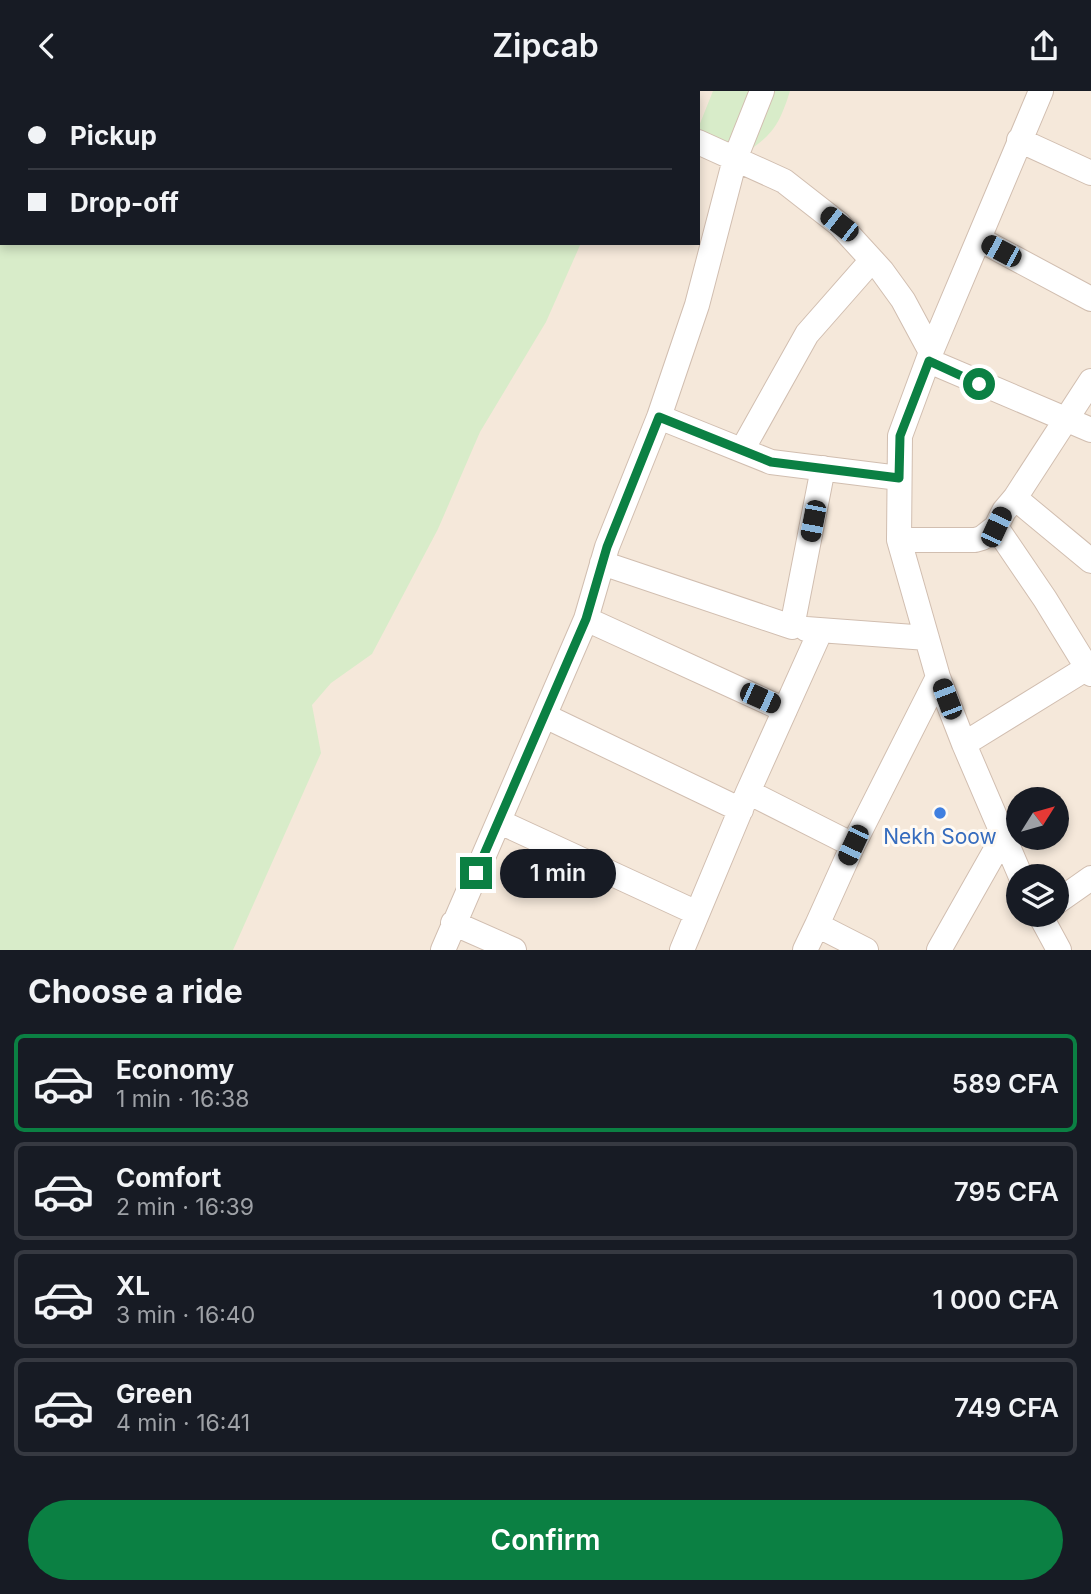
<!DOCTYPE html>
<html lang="en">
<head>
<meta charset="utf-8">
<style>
  body { margin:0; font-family:Inter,sans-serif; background:#20242c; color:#f1f3f6; height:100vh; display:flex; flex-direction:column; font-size:26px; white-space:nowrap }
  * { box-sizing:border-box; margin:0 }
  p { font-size:23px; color:#9ea1a6 }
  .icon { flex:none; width:38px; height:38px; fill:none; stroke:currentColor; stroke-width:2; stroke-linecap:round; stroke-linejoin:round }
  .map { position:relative; height:859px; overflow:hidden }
  .sheet { display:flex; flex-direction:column; background:#171b24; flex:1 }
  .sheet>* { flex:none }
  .hud { position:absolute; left:0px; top:0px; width:700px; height:154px; box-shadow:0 4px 10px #0003; display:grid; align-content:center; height:154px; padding:0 28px; background:#171b24 }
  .needle { width:46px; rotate:53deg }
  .buttons { position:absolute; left:1006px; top:696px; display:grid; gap:14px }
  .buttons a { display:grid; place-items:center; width:63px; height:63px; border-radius:50%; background:#171b24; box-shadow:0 4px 10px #0003; font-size:35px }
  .end { position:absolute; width:32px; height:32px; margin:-16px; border:9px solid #0b8043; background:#fff; box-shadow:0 0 0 4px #fff }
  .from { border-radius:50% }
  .bubble { position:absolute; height:49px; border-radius:24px; background:#171b24; box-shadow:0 4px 10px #0003; font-size:23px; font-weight:600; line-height:49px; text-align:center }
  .car { position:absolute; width:21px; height:42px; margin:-21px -10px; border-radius:9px; box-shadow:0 0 5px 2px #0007; background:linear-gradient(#222 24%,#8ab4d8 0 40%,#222 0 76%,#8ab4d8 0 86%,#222 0) }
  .hud b { display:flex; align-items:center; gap:24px; height:66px; font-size:26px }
  .hud b+b { border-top:2px solid #363941 }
  .hud i { width:18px; height:18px; background:#f1f3f6 }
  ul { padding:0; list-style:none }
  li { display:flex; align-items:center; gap:21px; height:98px; margin:0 14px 10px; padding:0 14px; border:4px solid #363941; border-radius:10px }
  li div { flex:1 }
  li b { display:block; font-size:26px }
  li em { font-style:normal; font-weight:600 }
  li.current { border-color:#0b8043 }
  li>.icon { width:63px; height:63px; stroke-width:1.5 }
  h2 { padding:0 28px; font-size:32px; line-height:84px }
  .action { display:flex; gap:14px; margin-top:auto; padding:14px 28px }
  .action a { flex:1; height:80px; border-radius:42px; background:#0b8043; color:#fff; font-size:28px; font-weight:600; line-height:80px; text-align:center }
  header { display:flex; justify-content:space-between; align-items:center; height:91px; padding:0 28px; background:#171b24; font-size:32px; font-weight:600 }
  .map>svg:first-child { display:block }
  .residential { fill:#f5e8da; fill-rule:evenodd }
  .green { fill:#d8ecc9 }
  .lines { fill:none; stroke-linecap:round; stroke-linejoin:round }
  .minor-casing { stroke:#d1beb0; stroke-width:26 }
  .minor { stroke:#fff; stroke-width:24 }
  .route { stroke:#0b8043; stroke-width:9 }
  .shop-dot { fill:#3f7fe0; stroke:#fffaf3; stroke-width:2.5 }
  .labels { text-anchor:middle; stroke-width:6; stroke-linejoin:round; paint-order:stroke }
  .shop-label { font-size:21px; fill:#366cbe; stroke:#fffaf3 }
</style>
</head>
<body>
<header><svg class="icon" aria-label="back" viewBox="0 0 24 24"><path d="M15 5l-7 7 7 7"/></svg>Zipcab<svg class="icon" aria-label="share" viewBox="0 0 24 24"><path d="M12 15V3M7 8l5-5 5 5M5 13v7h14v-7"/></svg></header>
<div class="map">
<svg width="1091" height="859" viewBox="0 0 1091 859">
  <rect width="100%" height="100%" fill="#fdf6ec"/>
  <path class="residential" d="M0 0H1091V859H0ZM2 2H698V152H2ZM1018 709H1057V747H1018ZM1018 786H1057V824H1018Z"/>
  <path class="green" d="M0 0 524 2H2V152H581L546 231 480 341 438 438 372 563 331 592 312 614 321 662 233 859H0Z
    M713 0H790C779 35 772 45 742 64L699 50V35Z"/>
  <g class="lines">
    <g class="minor-casing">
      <path id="minor" d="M587 0 590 2
        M1019 49 1091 82
        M698 51 784 90 839 133 882 180 903 209 931 261
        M979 148 1091 208
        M929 270 1091 339
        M659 326 771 371 899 387
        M742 359 807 243 872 169
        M1015 407 1091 290
        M899 449H975L982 447 996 436
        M1091 470 1015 407 1004 420 996 436 1045 508 1091 583
        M602 472 792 536 823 377
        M586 528 785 619
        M806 538 927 547
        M545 625 741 719
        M964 653 1087 577
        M748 701 853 754 817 834 866 859
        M500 731 697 822
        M853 754 938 586
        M1021 786 964 653 938 586 899 449 900 345 931 261 1041 0
        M1057 811 1091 787
        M1040 824 1059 859
        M453 832 514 859
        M443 859 586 528 607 456 659 326 697 214 735 68 762 0
        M682 859 748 701 820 541
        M805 859 817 834
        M939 859 1003 746"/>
    </g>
    <use href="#minor" class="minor"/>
  </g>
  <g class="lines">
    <path class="route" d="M476 782 586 528 607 456 659 326 771 371 899 387 900 345 929 270 979 293"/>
  </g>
  <circle class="shop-dot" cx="940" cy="722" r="7"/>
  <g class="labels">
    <g class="shop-label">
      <text x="940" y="753">Nekh Soow</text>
    </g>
  </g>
</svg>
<div class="buttons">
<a><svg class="needle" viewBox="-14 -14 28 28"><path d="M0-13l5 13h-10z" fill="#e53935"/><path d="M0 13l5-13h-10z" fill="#9ea1a6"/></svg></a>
<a><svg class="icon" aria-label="layers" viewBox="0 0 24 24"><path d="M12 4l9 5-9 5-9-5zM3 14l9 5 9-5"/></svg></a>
</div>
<i class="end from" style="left:979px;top:293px"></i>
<i class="end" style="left:476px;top:782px"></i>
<div class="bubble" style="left:500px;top:758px;width:116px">1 min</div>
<i class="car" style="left:839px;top:133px;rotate:308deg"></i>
<i class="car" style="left:1001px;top:160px;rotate:298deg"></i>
<i class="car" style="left:813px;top:430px;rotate:191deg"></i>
<i class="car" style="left:996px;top:436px;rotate:25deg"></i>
<i class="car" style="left:760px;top:607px;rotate:114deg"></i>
<i class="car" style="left:947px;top:608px;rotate:339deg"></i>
<i class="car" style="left:853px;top:754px;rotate:205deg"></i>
<div class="hud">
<b><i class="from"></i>Pickup</b>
<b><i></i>Drop-off</b>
</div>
</div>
<section class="sheet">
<h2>Choose a ride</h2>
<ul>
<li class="current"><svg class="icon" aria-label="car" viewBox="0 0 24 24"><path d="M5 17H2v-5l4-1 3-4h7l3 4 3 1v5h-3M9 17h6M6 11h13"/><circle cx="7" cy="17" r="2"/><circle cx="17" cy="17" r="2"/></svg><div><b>Economy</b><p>1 min · 16:38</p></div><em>589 CFA</em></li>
<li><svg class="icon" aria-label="car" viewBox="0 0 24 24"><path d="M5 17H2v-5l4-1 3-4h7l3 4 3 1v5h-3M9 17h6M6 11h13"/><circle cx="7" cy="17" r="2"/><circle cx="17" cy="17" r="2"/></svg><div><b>Comfort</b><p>2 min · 16:39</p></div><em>795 CFA</em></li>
<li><svg class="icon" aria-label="car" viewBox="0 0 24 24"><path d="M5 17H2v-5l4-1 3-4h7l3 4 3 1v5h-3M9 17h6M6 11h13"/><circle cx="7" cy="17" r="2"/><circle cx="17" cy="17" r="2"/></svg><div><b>XL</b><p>3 min · 16:40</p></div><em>1 000 CFA</em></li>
<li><svg class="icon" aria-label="car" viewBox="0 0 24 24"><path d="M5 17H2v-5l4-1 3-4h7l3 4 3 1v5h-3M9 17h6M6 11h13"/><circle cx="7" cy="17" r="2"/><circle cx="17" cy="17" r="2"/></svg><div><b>Green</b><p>4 min · 16:41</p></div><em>749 CFA</em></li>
</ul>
<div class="action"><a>Confirm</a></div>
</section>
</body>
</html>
